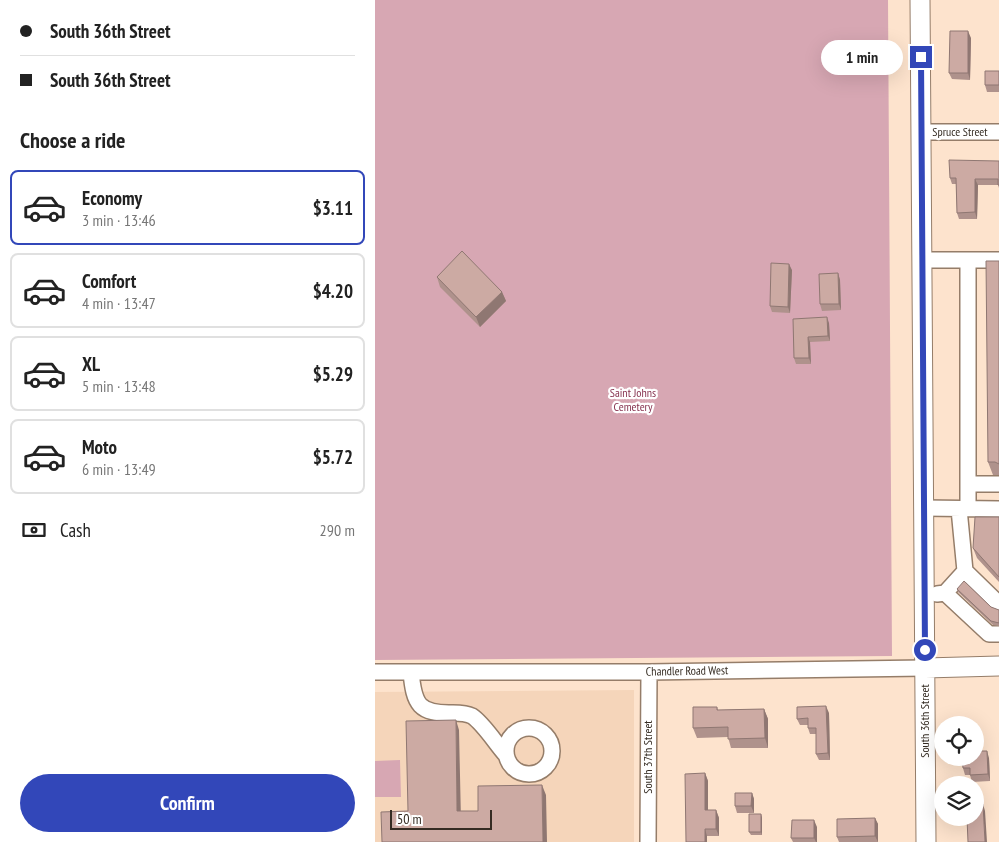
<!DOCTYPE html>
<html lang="en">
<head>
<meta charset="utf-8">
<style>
  body { margin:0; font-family:"PT Sans Narrow",sans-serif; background:#f6f6f6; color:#222; height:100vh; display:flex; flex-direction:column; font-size:19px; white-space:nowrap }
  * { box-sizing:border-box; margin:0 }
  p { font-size:16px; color:#767676 }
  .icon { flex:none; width:28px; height:28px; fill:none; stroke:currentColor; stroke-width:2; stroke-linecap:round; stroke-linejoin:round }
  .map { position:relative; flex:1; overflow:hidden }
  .details { display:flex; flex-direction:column; background:#fff; width:375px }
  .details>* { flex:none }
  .guide { display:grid; align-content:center; height:110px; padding:0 20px; background:#fff }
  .tools { position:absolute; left:559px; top:716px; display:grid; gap:10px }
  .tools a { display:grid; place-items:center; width:50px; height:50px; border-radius:50%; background:#fff; box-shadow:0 5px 20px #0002; font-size:25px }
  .scale { position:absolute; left:15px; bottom:12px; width:102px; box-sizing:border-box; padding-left:5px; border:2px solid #352c23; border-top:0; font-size:14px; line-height:18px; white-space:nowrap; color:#352c23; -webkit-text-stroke:4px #fff; paint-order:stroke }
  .end { position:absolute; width:22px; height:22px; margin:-11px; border:6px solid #3247b9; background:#fff; box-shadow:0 0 0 2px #fff }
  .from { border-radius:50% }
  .bubble { position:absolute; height:35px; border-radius:18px; background:#fff; box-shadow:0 5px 20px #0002; font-size:16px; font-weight:800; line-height:35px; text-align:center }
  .guide b { display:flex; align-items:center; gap:18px; height:48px; font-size:19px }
  .guide b+b { border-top:1px solid #e0e0e0 }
  .guide i { width:12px; height:12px; background:#222 }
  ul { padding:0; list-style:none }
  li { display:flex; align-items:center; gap:15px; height:75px; margin:0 10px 8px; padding:0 10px; border:2px solid #e0e0e0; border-radius:8px }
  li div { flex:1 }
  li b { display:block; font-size:19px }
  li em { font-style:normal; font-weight:800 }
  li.on { border-color:#3247b9 }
  li>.icon { width:45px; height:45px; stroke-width:1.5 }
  h2 { padding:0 20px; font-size:22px; line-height:60px }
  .pay { display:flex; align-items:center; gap:12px; height:55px; padding:0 20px; font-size:19px }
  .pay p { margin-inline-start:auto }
  .action { display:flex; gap:10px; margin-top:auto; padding:10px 20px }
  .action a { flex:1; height:58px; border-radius:30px; background:#3247b9; color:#fff; font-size:20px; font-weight:800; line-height:58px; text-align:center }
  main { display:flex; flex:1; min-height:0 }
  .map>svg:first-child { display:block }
  .built { fill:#f5d5ba }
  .green { fill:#d7a7b3 }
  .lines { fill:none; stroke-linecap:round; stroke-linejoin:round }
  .minor-casing { stroke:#957d69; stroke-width:18 }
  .major-casing { stroke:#957d69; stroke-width:21 }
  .minor { stroke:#fff; stroke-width:15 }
  .major { stroke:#fff; stroke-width:19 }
  .wall { fill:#af928c }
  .shaded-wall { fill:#8f7772 }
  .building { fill:#ccaaa3; stroke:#8f7772 }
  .route { stroke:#3247b9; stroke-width:6 }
  .labels { text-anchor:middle; stroke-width:4.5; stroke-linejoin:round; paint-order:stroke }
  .street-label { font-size:12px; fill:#352c23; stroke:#fff }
  .park-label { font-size:12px; fill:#873350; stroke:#fff }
</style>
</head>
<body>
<main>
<section class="details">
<div class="guide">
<b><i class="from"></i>South 36th Street</b>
<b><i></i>South 36th Street</b>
</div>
<h2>Choose a ride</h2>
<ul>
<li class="on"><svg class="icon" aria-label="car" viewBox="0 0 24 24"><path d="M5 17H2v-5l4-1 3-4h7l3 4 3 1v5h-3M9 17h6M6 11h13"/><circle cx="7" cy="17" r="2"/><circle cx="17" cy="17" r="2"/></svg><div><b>Economy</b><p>3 min · 13:46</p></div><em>$3.11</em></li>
<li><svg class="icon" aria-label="car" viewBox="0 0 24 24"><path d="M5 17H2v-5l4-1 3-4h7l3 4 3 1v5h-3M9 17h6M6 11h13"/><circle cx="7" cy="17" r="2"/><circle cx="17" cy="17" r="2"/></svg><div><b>Comfort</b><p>4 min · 13:47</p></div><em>$4.20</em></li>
<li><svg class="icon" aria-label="car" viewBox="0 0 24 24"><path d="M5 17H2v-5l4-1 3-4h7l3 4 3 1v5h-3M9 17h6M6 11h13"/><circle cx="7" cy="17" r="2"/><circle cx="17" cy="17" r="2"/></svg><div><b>XL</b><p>5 min · 13:48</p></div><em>$5.29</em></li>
<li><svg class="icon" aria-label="car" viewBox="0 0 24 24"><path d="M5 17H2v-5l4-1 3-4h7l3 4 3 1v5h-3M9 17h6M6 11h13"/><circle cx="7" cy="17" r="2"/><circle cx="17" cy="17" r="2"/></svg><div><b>Moto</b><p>6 min · 13:49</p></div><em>$5.72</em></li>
</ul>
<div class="pay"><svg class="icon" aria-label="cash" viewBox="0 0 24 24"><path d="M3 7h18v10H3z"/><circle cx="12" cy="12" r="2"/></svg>Cash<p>290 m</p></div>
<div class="action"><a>Confirm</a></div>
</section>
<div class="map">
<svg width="624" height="842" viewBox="0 0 624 842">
  <rect width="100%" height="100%" fill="#fde3cd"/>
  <path class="built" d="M259 690V842H0V692Z"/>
  <path class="green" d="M0 0H513L517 656 0 660Z
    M25 760 26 797H0V761Z"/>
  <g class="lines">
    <g class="minor-casing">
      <path id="minor" d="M546 132H624
        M547 260H624
        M593 260V508
        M594 484H624
        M549 508 624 509
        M590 571 624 604
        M570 593 590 571 584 509
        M562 594 570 593 614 634H624
        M0 672H274L550 668
        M36 672C39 705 44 714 78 713 85 713 91 713 97 716 109 724 121 744 131 755
        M131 751a23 23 0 1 1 46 0a23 23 0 1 1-46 0Z
        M273 842 274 672"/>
    </g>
    <g class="major-casing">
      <path id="major" d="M545 0 551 842
        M550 668 624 666"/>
    </g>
    <use href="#minor" class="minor"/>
    <use href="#major" class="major"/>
  </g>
  <path class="wall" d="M596 38 595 80 577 79 574 73Z
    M624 71V92H612L610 85Z
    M624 161V188L623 185H603L602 219H584L582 213 581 184H577L575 178Z
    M624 261V475H618L613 462Z
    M417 270 415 313 397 312 395 306Z
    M463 273 465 280 466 310 447 311 445 304Z
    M62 277 127 292 131 301 105 327 65 287Z
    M418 319 454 323 455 341 435 342 436 364H421L419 358Z
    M624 517V582L602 558 598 548Z
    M582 589 616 607 624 610V626L618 625 583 592Z
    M342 707 343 710 389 709 393 719V748H356L353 737 322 738 318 728Z
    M454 713 455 760H444L441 754V734H435L433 728V725H425L422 719Z
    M614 758 615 781 597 782 595 775H590L588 768Z
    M330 773 333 781V810H341L344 818V836H332V842H311Z
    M377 793 379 799V813H362L360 806Z
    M386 814 387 818V835H376L374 832Z
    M500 818 503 824V842H464L462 837Z
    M442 827V842H418L416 838Z"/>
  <path class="shaded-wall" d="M593 31 596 38 595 80 593 73Z
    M600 179 603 185 602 219 600 212Z
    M414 264 417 270 415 313 413 307Z
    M463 273 465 280 466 310 464 304Z
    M127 292 131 301 105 327 101 317Z
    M452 317 454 323 455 341 453 336Z
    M433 337 435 342 436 364 434 358Z
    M451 706 454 713 455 760 453 753Z
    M389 709 393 719V748L390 738Z
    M81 720 84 730 86 821 82 811Z
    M612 751 614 758 615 781 613 774Z
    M330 773 333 781V818L330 810Z
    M167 785 171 795 172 842H168Z
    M377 793 379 799V813L376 806Z
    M608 804 610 811 612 842H610Z
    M341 810 344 818V836L341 829Z
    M386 814 387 818V835L386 832Z
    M500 818 503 824V842L500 836Z
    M439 820 442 827V842H441L439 838Z
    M330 829 332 836V842H330Z"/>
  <path class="building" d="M575 31H593V73H574Z
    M610 71H624V85H610Z
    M574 160 624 161V185H623V179H600V212L582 213 581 178H575Z
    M87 251 127 292 101 317 62 277Z
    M611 261H624V464L620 462H613Z
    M396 263 414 264 413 307 395 306Z
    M463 273 464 304H445L444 274Z
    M452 317 453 336 433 337 434 358H419L418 319Z
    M600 517H624V577L598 548Z
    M589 581 616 607 624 610V623L616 621 582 589Z
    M451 706 453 753 441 754V728H433V718L422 719V707Z
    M318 707H342V710L389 709 390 738 353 739V727L318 728Z
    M81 720 82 811H103V786L167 785 168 842H7L6 812 33 811 31 721Z
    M600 751H612L613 774 595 775V768H588L587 758H600Z
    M330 773V810H341V829H330V842H311L310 774Z
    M360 793H377L376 806H360Z
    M600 804H608L610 842H593L592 818H600Z
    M374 814H386V832H374Z
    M500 818V836L462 837V819Z
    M417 820H439V838H416Z"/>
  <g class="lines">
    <path class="route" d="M546 57 550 650"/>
  </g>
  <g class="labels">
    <g class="street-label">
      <text x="585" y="136">Spruce Street</text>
      <text transform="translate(312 671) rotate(-1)" y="4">Chandler Road West</text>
      <text transform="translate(550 721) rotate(-90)" y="4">South 36th Street</text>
      <text transform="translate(273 757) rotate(-90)" y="4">South 37th Street</text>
    </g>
    <g class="park-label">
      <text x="258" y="397">Saint Johns<tspan x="258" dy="14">Cemetery</tspan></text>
    </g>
  </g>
</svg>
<div class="tools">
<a><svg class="icon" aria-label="locate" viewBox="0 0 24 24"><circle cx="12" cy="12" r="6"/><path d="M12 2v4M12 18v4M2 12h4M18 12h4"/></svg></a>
<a><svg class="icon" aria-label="layers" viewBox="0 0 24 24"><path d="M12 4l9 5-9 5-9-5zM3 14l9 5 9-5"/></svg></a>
</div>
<div class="scale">50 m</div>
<i class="end from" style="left:550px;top:650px"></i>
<i class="end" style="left:546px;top:57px"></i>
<div class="bubble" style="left:446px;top:40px;width:82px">1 min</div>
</div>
</main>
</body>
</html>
